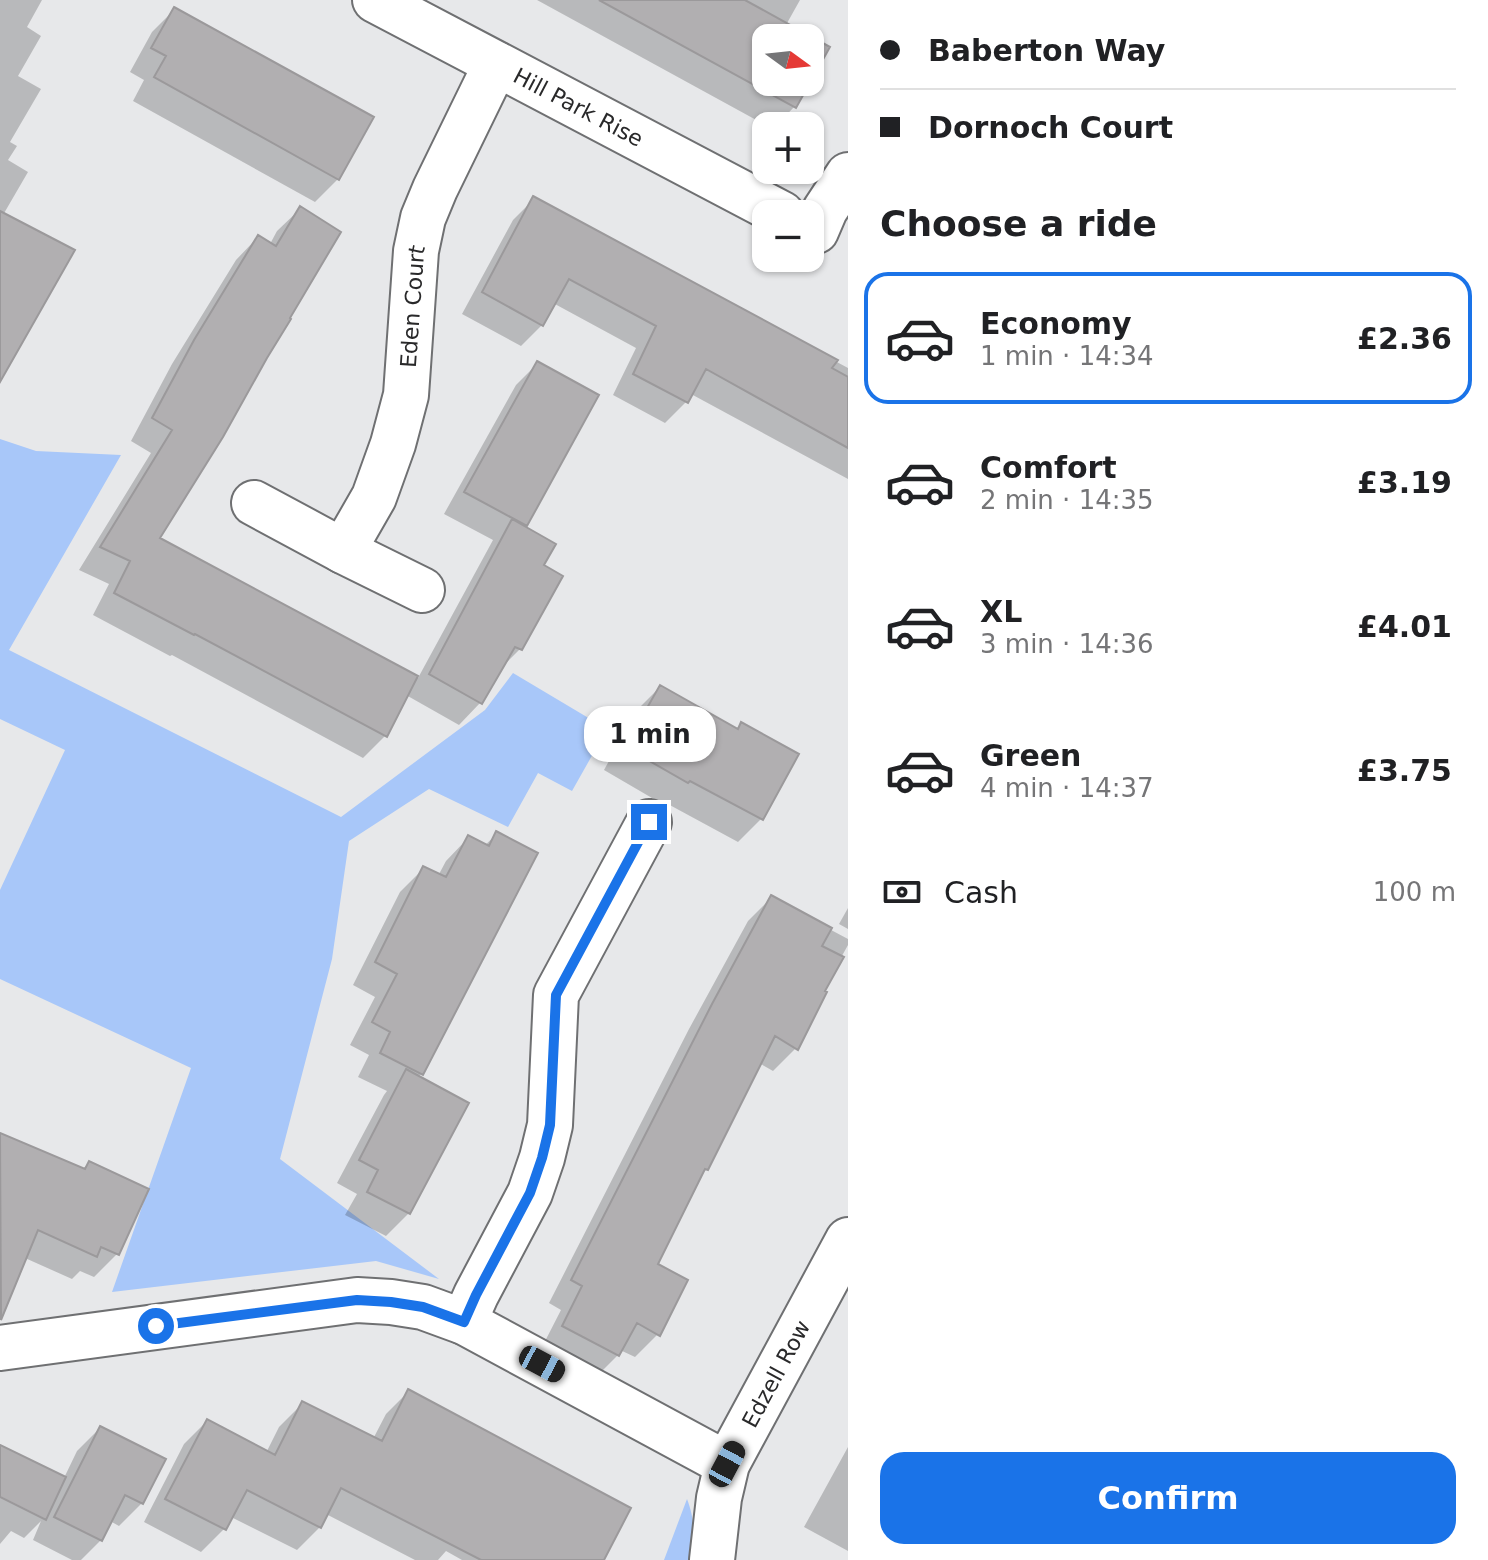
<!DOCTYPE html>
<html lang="en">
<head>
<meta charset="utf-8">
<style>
  body { margin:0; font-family:"DejaVu Sans",sans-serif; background:#f2f2f2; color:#202124; height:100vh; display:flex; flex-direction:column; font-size:30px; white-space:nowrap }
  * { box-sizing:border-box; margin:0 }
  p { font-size:26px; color:#757577 }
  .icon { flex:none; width:44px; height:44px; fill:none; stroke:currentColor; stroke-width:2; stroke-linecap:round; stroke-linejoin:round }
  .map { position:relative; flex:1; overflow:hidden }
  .side { display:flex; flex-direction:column; background:#fff; width:640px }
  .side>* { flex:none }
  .banner { display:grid; align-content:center; height:176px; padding:0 32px; background:#fff }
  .needle { width:52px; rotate:105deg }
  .controls { position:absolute; left:752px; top:24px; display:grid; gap:16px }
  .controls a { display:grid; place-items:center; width:72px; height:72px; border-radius:16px; background:#fff; box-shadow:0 2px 6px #0004; font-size:40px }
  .end { position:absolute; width:36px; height:36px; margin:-18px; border:10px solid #1a73e8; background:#fff; box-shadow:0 0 0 4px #fff }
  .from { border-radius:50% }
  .bubble { position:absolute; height:56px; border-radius:24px; background:#fff; box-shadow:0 2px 6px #0004; font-size:26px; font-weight:700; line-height:56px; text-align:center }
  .car { position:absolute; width:24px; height:48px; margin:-24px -12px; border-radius:10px; box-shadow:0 0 6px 2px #0007; background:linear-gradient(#222 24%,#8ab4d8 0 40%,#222 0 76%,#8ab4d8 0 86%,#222 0) }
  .banner b { display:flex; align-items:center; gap:28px; height:76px; font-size:30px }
  .banner b+b { border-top:2px solid #e0e0e0 }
  .banner i { width:20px; height:20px; background:#202124 }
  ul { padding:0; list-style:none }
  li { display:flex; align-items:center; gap:24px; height:132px; margin:0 16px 12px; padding:0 16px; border:4px solid transparent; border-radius:24px }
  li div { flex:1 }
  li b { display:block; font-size:30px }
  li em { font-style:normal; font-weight:700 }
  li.on { border-color:#1a73e8 }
  li>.icon { width:72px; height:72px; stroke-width:1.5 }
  h2 { padding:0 32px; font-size:36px; line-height:96px }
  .pay { display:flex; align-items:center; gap:20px; height:88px; padding:0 32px; font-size:30px }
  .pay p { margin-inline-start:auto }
  .primary-button { display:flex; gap:16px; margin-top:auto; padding:16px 32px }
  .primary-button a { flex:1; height:92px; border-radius:24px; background:#1a73e8; color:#fff; font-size:32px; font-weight:700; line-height:92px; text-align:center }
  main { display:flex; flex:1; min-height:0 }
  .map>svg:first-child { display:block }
  .green { fill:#a8c7f9 }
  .shadow { fill:#0003 }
  .building { fill:#b1afb1; stroke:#9b999b; stroke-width:2; fill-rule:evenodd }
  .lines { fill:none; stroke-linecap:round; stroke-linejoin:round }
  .minor-casing { stroke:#6f7072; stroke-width:48 }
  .minor { stroke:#fff; stroke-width:44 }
  .route { stroke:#1a73e8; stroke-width:10 }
  .labels { text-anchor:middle; stroke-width:6; stroke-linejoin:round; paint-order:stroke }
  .street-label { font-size:22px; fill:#29292a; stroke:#f4f5f8 }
</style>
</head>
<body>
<main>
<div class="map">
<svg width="848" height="1560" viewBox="0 0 848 1560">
  <rect width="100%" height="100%" fill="#e7e8ea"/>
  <path class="green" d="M0 439 36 451 121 455 9 650 341 817 485 710 513 673 607 729 572 791 538 773 508 827 429 789 349 841 332 959 280 1159 439 1279 376 1261 112 1292 191 1068 0 979V890L65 750 0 719Z
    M687 1499C696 1523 694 1536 690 1560H664Z"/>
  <path class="shadow" d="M0 0H42L27 27 41 36 18 76 41 89 10 142 17 146 8 160 28 172 3 215 0 370Z
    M537 0H800L786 25 827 48 810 79V38H766V82H808L794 107 776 126H767Z
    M175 9 338 179 315 202 133 101 144 80 130 72 152 32Z
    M534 199 848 368V479L691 394 686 402 665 423 613 395 636 348 553 303 542 325 521 346 462 314 513 220Z
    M300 209 157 539 418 678 493 540 444 514 516 385 537 364 525 524 522 527 542 566 520 649 499 670 480 703 459 725 406 695 385 736 363 758 172 655 170 656 93 615 109 584 79 570 151 453 131 441 172 364 236 260 258 237 270 244 277 231Z
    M660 687 736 730 742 725 796 755 761 819 738 842 666 803 664 805 604 770 637 710Z
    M497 834 421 1074 417 1077 409 1213 386 1236 345 1215 357 1194 337 1183 384 1095 387 1091 358 1077 369 1055 350 1045 375 997 353 985 400 892 423 869 438 876 446 861 468 838 484 846Z
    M771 898 848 939V945L822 992 796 1048 773 1071 759 1063 706 1169 700 1176 655 1265 658 1334 635 1357 620 1350 618 1355 595 1378 541 1349 561 1310 549 1303 689 1029 748 921Z
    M848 908V929L839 924Z
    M4 1137 82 1170 89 1163 117 1254 94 1277 80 1271 72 1279 25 1258 14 1284 0 1298V1141Z
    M409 1391 601 1560H462L446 1551 438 1560H415L326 1514 320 1527 297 1550 231 1517 224 1529 201 1552 144 1522 184 1444 207 1421 266 1453 279 1427 302 1404 373 1439 386 1414Z
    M100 1428 142 1503 119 1526 110 1521 101 1540 81 1560H72L33 1540 41 1521 24 1538 11 1531 0 1544V1451L64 1478 77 1451Z
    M848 1447V1551L804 1527Z"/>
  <path class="building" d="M599 0H745L830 47 796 108ZM766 38H810V82H766Z
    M174 7 374 117 339 180 154 77 166 56 151 48Z
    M533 196 838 360 832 368 848 377V448L706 369 688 403 633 374 656 326 569 279 543 326 482 292Z
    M300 206 341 232 290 318 291 319 267 358 223 437 160 538 418 676 387 737 195 634 194 635 114 593 130 561 100 547 172 430 152 418 194 340 258 235 276 246Z
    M0 211 75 250 0 382Z
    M537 361 599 395 527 526 464 492Z
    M512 519 556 544 544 565 563 576 522 650 515 647 482 704 429 674Z
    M660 685 738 729 741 722 799 754 763 820 690 781 688 783 625 747Z
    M496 831 538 853 423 1075 380 1053 390 1032 372 1022 397 974 375 962 423 866 446 877 468 835 489 846Z
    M771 895 832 928 822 946 844 957 825 991 827 992 798 1050 775 1036 708 1170 705 1169 658 1264 688 1280 660 1336 637 1323 619 1356 562 1326 582 1286 571 1280 712 1004Z
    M406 1069 469 1103 410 1214 367 1192 378 1170 359 1160Z
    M0 1133 85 1169 89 1161 149 1189 119 1255 101 1247 97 1257 38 1230 1 1320Z
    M408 1389 631 1508 604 1560H481L341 1488 321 1528 247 1490 226 1530 165 1499 207 1419 275 1455 302 1401 382 1441Z
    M100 1426 166 1459 143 1504 125 1495 102 1541 54 1517Z
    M0 1445 66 1477 46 1520 0 1497Z"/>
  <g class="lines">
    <g class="minor-casing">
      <g id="minor">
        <path id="s1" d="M375 0 782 214"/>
        <path d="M816 231 825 210 848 175"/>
        <path d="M254 503 343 551 422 590"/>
        <path id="s2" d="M343 551 374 497 393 444 406 395 416 251 423 218 435 189 496 64"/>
        <path d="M464 1322 476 1295 530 1193 542 1158 550 1125 556 995 649 822"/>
        <path d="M0 1348 357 1300 391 1302 423 1307 464 1322 727 1464"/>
        <path id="s3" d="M712 1560 719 1498 727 1464 848 1240"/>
      </g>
    </g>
    <use href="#minor" class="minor"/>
  </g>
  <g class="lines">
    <path class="route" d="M156 1326 357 1300 391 1302 423 1307 464 1322 476 1295 530 1193 542 1158 550 1125 556 995 649 822"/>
  </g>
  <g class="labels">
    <g class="street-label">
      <text dy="8" stroke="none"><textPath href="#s1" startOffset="230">Hill Park Rise</textPath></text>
      <text dy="8" stroke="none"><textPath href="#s2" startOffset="258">Eden Court</textPath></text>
      <text dy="8" stroke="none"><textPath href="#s3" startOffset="200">Edzell Row</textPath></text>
    </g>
  </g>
</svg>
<div class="controls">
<a><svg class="needle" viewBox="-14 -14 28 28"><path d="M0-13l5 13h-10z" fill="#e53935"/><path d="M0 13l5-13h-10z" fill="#757577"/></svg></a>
<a>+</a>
<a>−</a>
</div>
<i class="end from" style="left:156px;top:1326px"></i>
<i class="end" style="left:649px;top:822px"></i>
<div class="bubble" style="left:584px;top:706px;width:132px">1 min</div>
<i class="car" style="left:542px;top:1364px;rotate:118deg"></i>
<i class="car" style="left:727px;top:1464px;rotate:28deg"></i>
</div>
<section class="side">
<div class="banner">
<b><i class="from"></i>Baberton Way</b>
<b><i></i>Dornoch Court</b>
</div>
<h2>Choose a ride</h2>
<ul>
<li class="on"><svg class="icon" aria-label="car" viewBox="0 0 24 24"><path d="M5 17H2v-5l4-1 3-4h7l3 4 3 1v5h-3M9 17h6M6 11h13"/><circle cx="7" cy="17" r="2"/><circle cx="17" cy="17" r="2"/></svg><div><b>Economy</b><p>1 min · 14:34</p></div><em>£2.36</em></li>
<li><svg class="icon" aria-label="car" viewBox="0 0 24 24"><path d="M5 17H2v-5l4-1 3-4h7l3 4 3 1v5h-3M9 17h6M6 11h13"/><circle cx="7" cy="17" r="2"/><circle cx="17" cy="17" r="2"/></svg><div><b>Comfort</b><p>2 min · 14:35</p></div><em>£3.19</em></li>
<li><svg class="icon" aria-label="car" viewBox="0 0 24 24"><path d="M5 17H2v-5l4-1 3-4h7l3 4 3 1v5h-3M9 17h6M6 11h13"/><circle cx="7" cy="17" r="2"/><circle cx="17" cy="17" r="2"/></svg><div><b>XL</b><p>3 min · 14:36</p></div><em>£4.01</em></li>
<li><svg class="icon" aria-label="car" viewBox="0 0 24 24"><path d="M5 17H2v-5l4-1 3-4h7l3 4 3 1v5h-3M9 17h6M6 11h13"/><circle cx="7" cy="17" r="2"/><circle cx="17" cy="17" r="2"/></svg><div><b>Green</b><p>4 min · 14:37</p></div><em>£3.75</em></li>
</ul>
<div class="pay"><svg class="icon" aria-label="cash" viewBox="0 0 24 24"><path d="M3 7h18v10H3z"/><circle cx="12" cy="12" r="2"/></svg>Cash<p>100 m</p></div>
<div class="primary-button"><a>Confirm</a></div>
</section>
</main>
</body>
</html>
